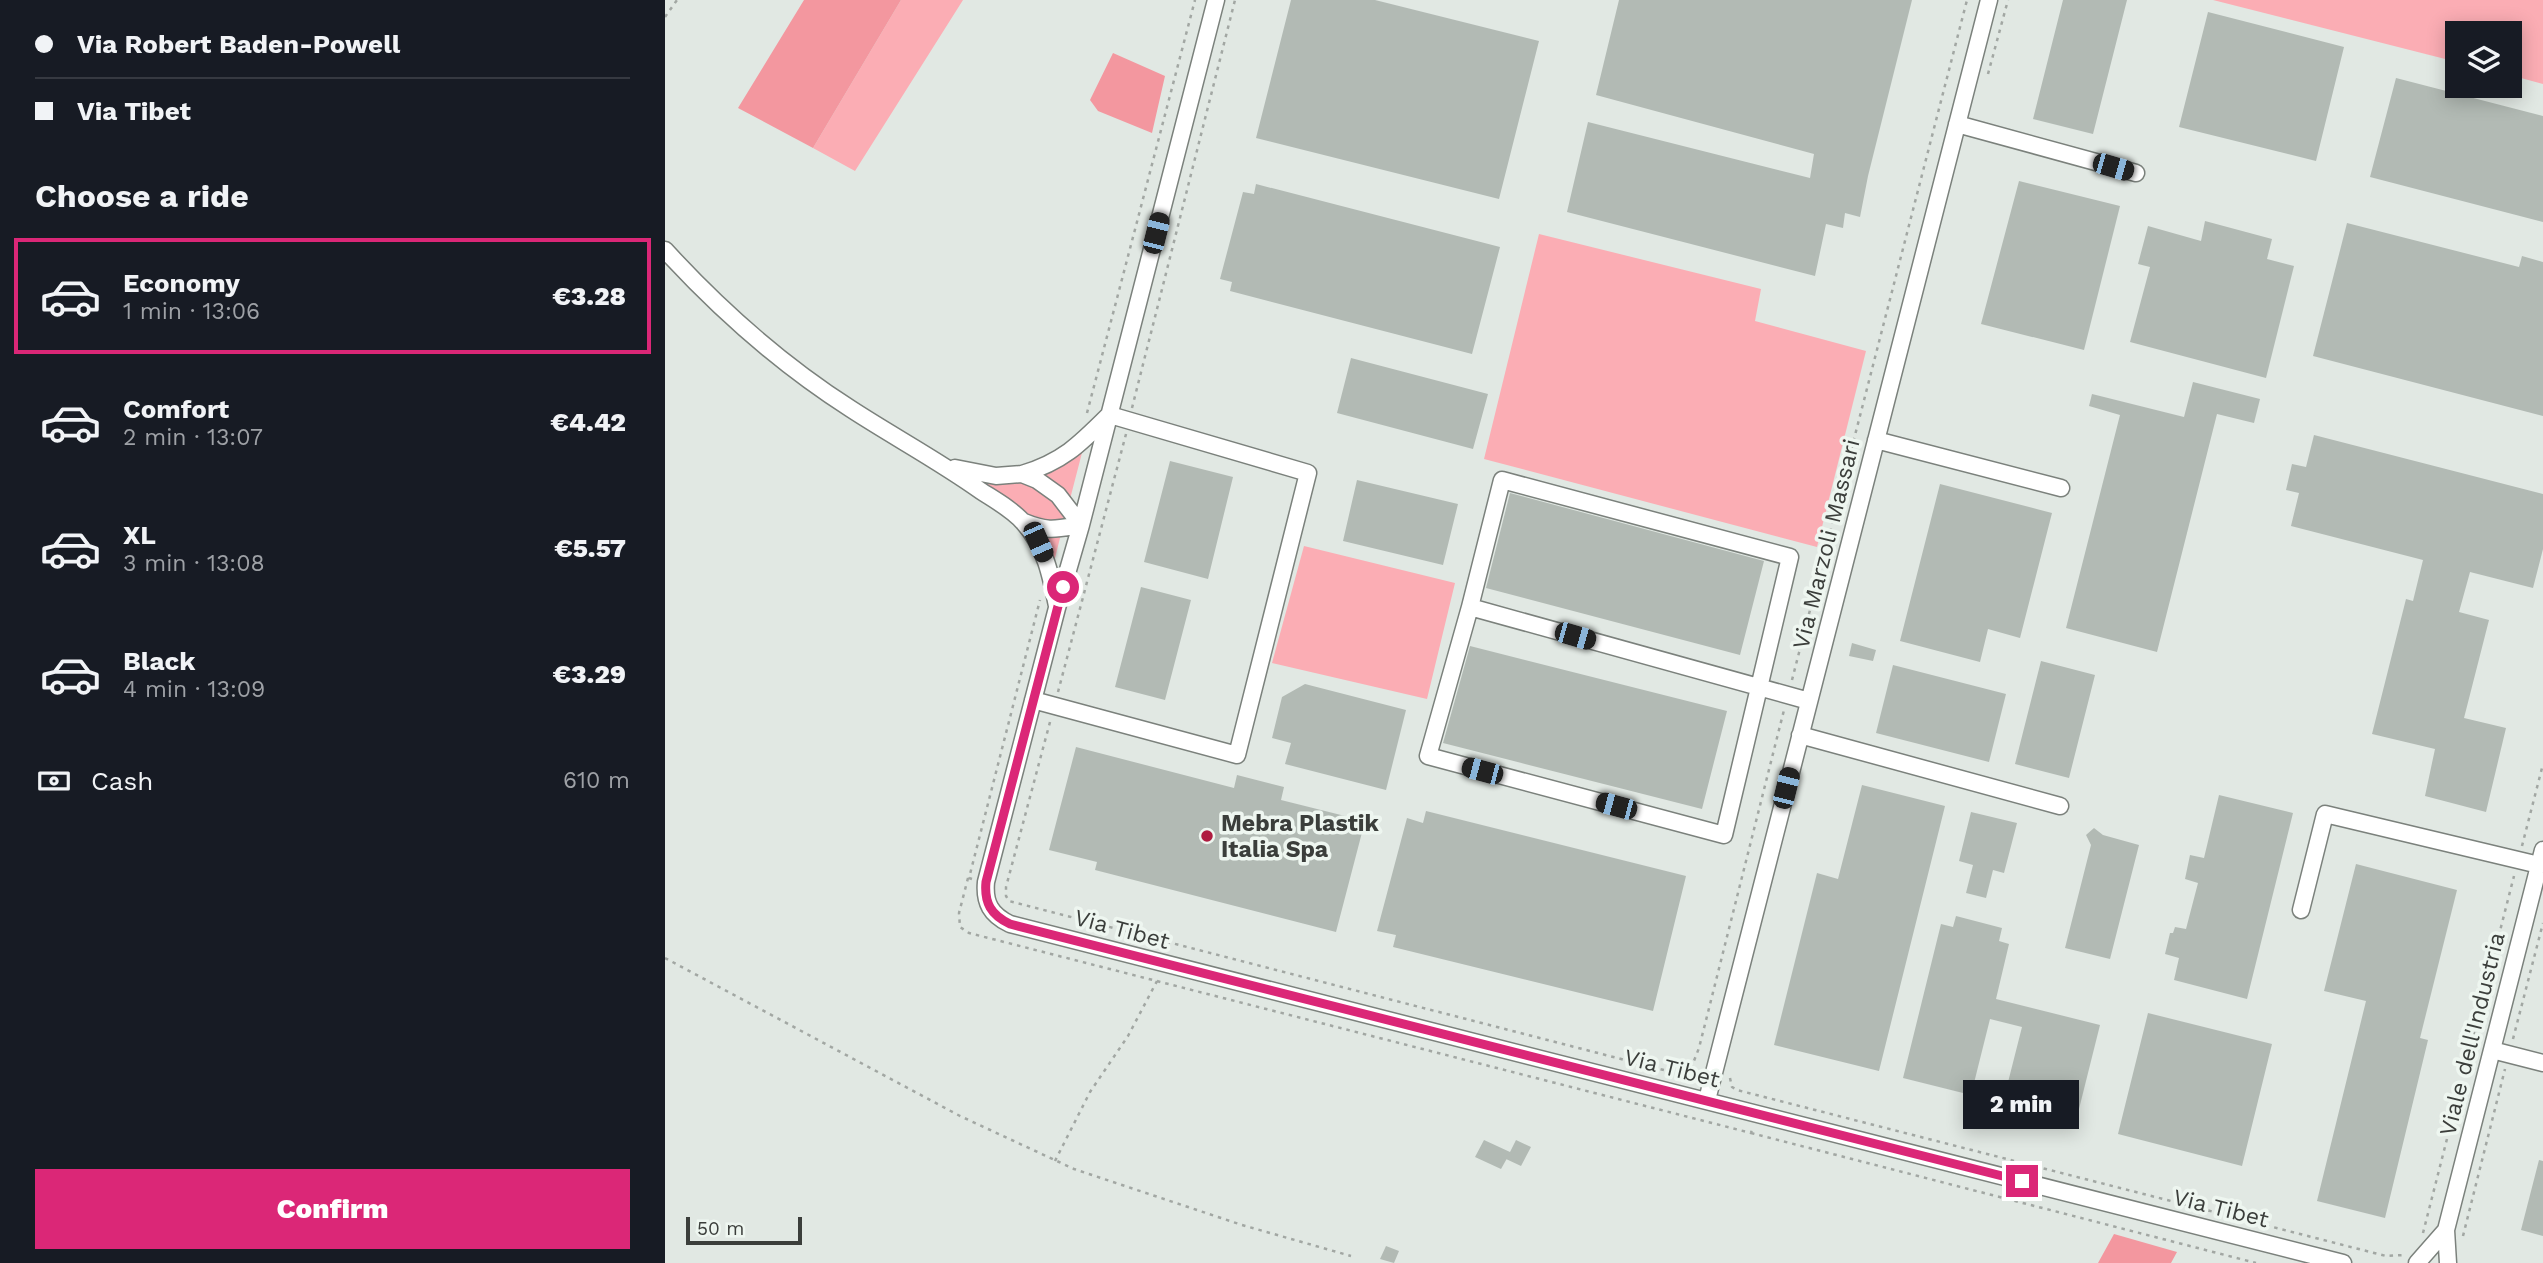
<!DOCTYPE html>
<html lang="en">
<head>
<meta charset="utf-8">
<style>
  body { margin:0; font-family:"Work Sans",sans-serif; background:#242831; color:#f1f3f6; height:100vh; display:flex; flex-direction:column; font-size:26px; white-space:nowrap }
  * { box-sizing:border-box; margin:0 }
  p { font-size:23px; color:#9ea1a6 }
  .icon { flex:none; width:38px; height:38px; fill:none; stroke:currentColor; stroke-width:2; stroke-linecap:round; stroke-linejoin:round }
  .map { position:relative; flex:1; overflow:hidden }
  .details { display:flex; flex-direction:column; background:#171b24; width:665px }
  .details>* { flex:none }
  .top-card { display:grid; align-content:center; height:154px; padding:0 35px; background:#171b24 }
  .controls { position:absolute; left:1780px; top:21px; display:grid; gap:14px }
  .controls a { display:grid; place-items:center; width:77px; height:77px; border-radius:0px; background:#171b24; box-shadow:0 4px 18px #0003; font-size:35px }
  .scale { position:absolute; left:21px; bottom:18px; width:116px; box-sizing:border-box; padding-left:7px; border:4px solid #3b3e3b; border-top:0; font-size:19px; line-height:24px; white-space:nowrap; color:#3b3e3b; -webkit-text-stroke:5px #eef6f0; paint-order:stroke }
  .end { position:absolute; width:32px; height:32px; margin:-16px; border:9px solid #db2777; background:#fff; box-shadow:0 0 0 4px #fff }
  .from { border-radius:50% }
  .bubble { position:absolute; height:49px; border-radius:0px; background:#171b24; box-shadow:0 4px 18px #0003; font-size:23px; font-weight:800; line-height:49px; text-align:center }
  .car { position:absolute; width:21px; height:42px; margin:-21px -10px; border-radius:9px; box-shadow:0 0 5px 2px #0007; background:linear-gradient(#222 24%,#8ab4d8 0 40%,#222 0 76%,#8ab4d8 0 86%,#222 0) }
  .top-card b { display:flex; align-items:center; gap:24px; height:66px; font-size:26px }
  .top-card b+b { border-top:2px solid #363941 }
  .top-card i { width:18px; height:18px; background:#f1f3f6 }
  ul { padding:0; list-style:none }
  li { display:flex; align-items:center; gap:21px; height:116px; margin:0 14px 10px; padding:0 21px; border:4px solid transparent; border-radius:0px }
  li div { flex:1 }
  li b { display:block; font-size:26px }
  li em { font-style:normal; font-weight:800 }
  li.on { border-color:#db2777 }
  li>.icon { width:63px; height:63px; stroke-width:1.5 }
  h2 { padding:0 35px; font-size:32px; line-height:84px }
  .pay { display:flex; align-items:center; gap:18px; height:77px; padding:0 35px; font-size:26px }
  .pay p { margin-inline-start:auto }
  .action { display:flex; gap:14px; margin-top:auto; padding:14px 35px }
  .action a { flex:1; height:80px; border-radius:0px; background:#db2777; color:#fff; font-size:28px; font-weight:800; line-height:80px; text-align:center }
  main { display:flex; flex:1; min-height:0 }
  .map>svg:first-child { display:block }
  .green { fill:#fbadb4 }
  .forest { fill:#f3979f }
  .building { fill:#b2bab4 }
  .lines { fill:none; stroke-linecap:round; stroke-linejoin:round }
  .minor-casing { stroke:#7b817c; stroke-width:19 }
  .path { stroke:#a2a7a3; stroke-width:2.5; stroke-dasharray:3.5 5; stroke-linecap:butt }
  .minor { stroke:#fff; stroke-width:16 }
  .route { stroke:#db2777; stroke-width:9 }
  .poi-dot { fill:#af1b40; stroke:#eef6f0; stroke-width:2.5 }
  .labels { text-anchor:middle; stroke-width:7; stroke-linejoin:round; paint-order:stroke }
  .street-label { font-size:23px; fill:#3b3e3b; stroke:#eef6f0 }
  .poi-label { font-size:23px; font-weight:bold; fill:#3b3e3b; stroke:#eef6f0; text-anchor:start }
</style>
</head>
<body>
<main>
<section class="details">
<div class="top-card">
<b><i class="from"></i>Via Robert Baden-Powell</b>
<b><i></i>Via Tibet</b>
</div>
<h2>Choose a ride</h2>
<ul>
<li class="on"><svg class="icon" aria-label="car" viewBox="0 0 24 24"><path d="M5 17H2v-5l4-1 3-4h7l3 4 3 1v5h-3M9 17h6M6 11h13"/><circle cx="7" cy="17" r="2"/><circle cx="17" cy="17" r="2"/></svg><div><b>Economy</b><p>1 min · 13:06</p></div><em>€3.28</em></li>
<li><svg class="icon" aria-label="car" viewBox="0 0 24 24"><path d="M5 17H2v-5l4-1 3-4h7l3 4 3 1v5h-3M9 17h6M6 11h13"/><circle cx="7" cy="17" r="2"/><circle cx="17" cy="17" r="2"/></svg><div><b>Comfort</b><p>2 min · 13:07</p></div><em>€4.42</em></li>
<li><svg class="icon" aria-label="car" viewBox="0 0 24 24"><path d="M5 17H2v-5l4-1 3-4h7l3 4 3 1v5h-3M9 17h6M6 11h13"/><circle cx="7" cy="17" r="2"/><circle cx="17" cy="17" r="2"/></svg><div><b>XL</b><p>3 min · 13:08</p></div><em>€5.57</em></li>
<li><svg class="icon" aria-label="car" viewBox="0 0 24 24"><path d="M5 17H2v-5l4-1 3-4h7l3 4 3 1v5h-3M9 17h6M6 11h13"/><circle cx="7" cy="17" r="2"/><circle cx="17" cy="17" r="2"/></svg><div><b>Black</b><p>4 min · 13:09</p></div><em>€3.29</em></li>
</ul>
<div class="pay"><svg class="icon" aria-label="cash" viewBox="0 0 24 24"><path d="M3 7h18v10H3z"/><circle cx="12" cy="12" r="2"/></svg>Cash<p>610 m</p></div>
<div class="action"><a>Confirm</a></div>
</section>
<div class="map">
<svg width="1878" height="1263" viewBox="0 0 1878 1263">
  <rect width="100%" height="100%" fill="#e1e8e3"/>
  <path class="green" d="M236 0H298L190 171 148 148Z
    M1548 0H1878V84L1845 75 1844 33H1792V62Z
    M874 234 1096 289 1090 321 1201 351 1152 547 819 459Z
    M419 445 404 503 376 474Z
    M317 479C350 479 387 480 399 518L395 523 369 522 315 481Z
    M372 533 396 534 388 566Z
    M639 546 790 583 762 699 607 663Z"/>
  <path class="forest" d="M139 0H236L148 148 73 108Z
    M448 53 500 76 487 133 433 111 425 100Z
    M1449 1234 1512 1252 1506 1263H1433Z"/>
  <path class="building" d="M626 0H710L874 41 834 199 591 138Z
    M954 0H1247L1203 176 1195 217 1180 213 1178 228 1161 224 1150 276 902 212 923 122 1145 178 1149 154 931 95Z
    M1398 0H1462L1428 134 1368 119Z
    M1543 12 1679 47 1651 161 1514 127Z
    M1731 78 1878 116V222L1705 177Z
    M1354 181 1455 206 1419 350 1316 324Z
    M591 184 835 247 807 354 565 291 567 282 555 279 578 192 589 194Z
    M1540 221 1607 239 1602 259 1629 266 1601 378 1465 342 1485 267 1473 264 1483 226 1536 241Z
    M1682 223 1854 267 1857 256 1878 262V416L1648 356Z
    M686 358 823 394 808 449 672 413Z
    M1528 382 1595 399 1589 423 1552 414 1492 652 1401 628 1455 415 1424 406 1427 394 1519 417Z
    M1649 435 1878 494V549L1868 588 1805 572 1794 612 1824 620 1799 718 1841 728 1821 812 1760 796 1770 749 1707 734 1741 599 1748 601 1758 560 1626 526 1634 493 1621 490 1627 464 1641 467Z
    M505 461 568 477 543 579 479 562Z
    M692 480 793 504 778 565 678 541Z
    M1275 484 1387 513 1355 638 1323 629 1315 662 1235 641Z
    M845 493 1099 561 1075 655 821 588Z
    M476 587 526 600 500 700 450 687Z
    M1187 643 1211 650 1208 661 1184 656Z
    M805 646 1062 711 1037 809 778 743Z
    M1376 661 1430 675 1404 778 1350 764Z
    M1228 665 1341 694 1324 762 1211 733Z
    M640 684 741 710 721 790 620 764 626 743 607 738 617 697Z
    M411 747 569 788 572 775 619 787 616 800 700 821 671 932 430 870 432 862 384 850Z
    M1197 785 1280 806 1214 1071 1109 1045 1152 873 1173 879Z
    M1554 795 1628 813 1582 999 1509 980 1514 958 1500 954 1505 933H1508L1510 927 1521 929 1533 883 1520 879 1525 855 1539 858Z
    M761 811 1021 876 988 1011 728 947 731 935 712 931 742 818 758 823Z
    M1306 812 1352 823 1339 873 1328 870 1321 898 1301 893 1308 865 1294 861Z
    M1429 828 1438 835 1474 845 1445 959 1400 948 1426 845 1421 835Z
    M1691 864 1792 890 1755 1038 1763 1040 1720 1218 1652 1201 1701 1001 1659 991Z
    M1291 916 1337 928 1334 941 1344 944 1331 999 1435 1025 1412 1117 1339 1098 1357 1027 1325 1019 1306 1095 1238 1078 1276 924 1288 927Z
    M1483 1013 1607 1044 1577 1166 1453 1134Z
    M819 1140 845 1152 851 1140 866 1147 856 1166 841 1159 845 1153 836 1169 810 1157Z
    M1874 1160 1878 1161V1236L1856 1230Z
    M721 1246 734 1251 729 1263 715 1259Z"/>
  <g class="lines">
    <g class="minor-casing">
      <path id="minor" d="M551 0 416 525 392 608 321 882C319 903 326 915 345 924L1678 1263
        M1292 124 1471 173
        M0 250C55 310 117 365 186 409 229 437 274 461 316 491 330 500 348 510 359 523 380 546 386 576 392 606
        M1211 440 1396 488
        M290 468 331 476 357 474 372 480 393 495 416 525
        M357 474C397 462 414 445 443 416
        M359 522C383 532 391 529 416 525
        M805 607 837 480 1125 557 1059 835 763 756 805 607 1144 701
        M368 700 572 755 643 473 445 415
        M1135 735 1395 806
        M1636 910 1660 814 1874 865
        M1827 1050 1878 1063
        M1042 1100 1324 0
        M1752 1263 1781 1230
        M1783 1263 1781 1230 1878 850"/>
    </g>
    <path class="path" d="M0 17 12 0
      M1323 74 1343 0
      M467 408 570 0
      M422 413 530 0
      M1127 680 1302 0
      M393 692 461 434
      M385 722 341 887V896L344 901 1018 1075 1025 1071 1034 1048 1119 710
      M1857 846 1878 764
      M303 878 294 913 295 927 304 933 1086 1133 1087 1129
      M307 879 304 878 375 600
      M0 958 295 1116 409 1169 577 1225 686 1256
      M1848 1039 1878 923
      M1065 1078 1067 1087 1072 1090 1721 1256 1739 1255
      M1086 1133 1591 1263
      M390 1161 425 1092 463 1036 492 981
      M1758 1233 1849 876
      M1798 1236 1840 1069"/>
    <use href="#minor" class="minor"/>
  </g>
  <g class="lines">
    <path class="route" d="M398 587 321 882C319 903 326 915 345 924L1357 1181"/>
  </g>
  <circle class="poi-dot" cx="542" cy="836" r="7"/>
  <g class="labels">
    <g class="street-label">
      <text transform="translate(1161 544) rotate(-76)" y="8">Via Marzoli Massari</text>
      <text transform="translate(457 929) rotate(15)" y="8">Via Tibet</text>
      <text transform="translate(1807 1034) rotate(-76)" y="8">Viale dell'Industria</text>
      <text transform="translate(1007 1068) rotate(14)" y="8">Via Tibet</text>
      <text transform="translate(1556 1208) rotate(14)" y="8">Via Tibet</text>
    </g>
    <g class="poi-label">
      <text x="556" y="831">Mebra Plastik<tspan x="556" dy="26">Italia Spa</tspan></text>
    </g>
  </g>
</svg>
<div class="controls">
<a><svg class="icon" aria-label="layers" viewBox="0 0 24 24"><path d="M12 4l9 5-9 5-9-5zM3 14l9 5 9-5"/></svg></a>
</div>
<div class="scale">50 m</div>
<i class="end from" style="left:398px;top:587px"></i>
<i class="end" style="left:1357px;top:1181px"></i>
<div class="bubble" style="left:1298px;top:1080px;width:116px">2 min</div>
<i class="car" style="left:1448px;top:167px;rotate:106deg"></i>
<i class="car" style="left:491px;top:233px;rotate:14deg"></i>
<i class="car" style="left:373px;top:542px;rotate:156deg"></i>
<i class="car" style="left:910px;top:636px;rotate:106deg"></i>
<i class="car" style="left:817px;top:771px;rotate:285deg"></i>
<i class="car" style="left:1121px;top:788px;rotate:14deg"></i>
<i class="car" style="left:951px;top:806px;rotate:285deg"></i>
</div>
</main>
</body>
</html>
